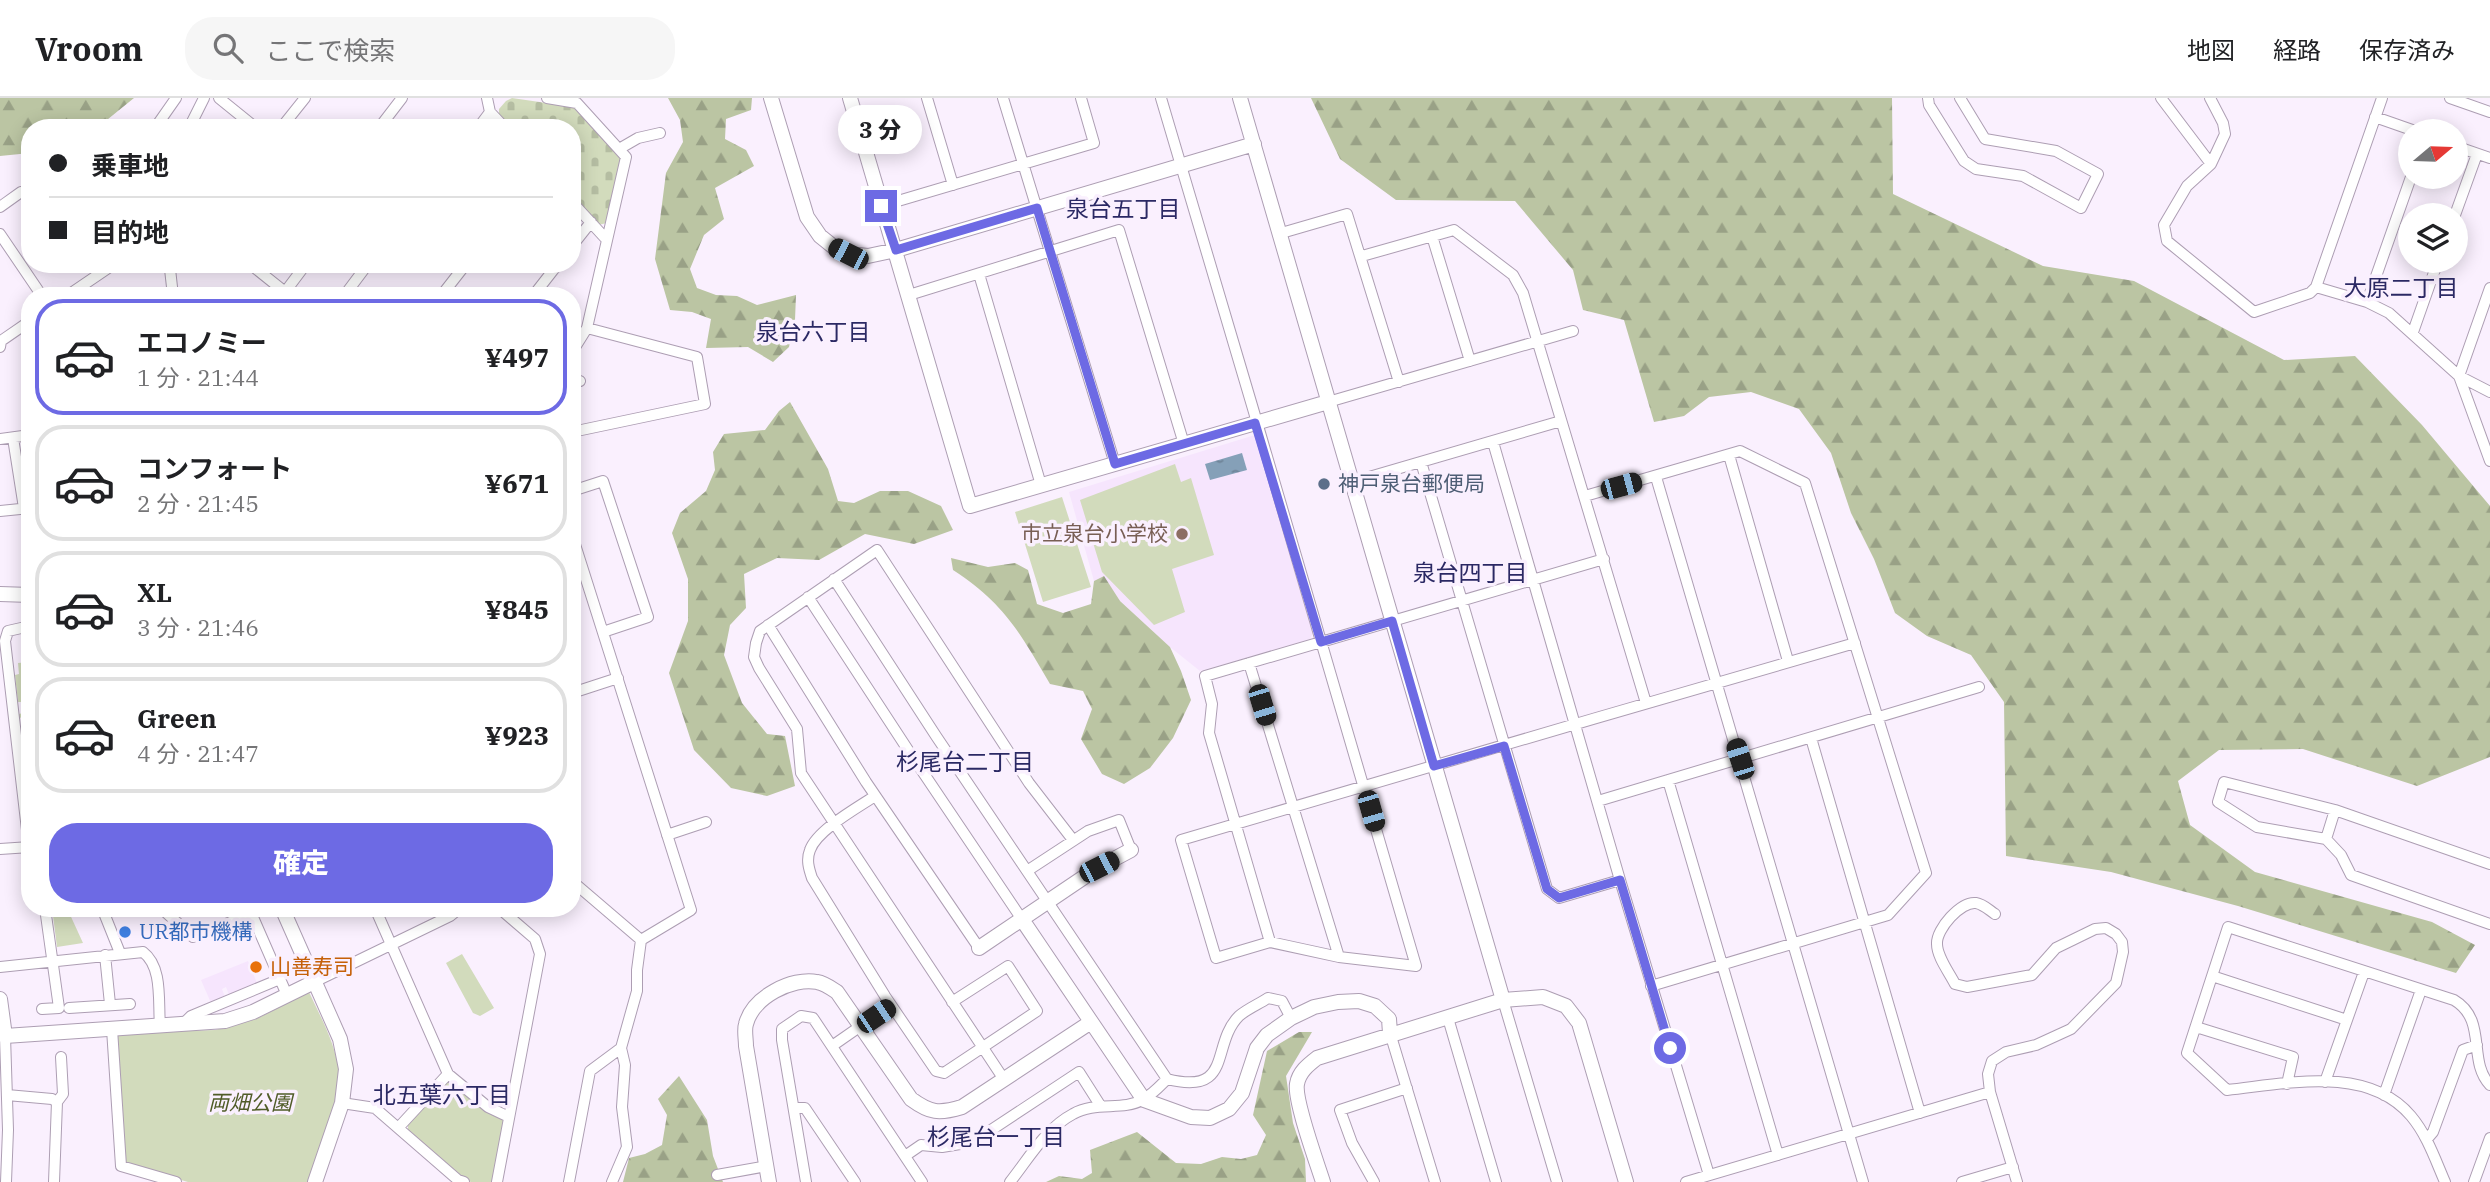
<!DOCTYPE html>
<html lang="ja">
<head>
<meta charset="utf-8">
<style>
  body { margin:0; font-family:"IBM Plex Serif","Noto Sans JP",serif; background:#f6f6f6; color:#202124; height:100vh; display:flex; flex-direction:column; font-size:26px; white-space:nowrap }
  * { box-sizing:border-box; margin:0 }
  p { font-size:23px; color:#757577 }
  .icon { flex:none; width:38px; height:38px; fill:none; stroke:currentColor; stroke-width:2; stroke-linecap:round; stroke-linejoin:round }
  .map { position:relative; flex:1; overflow:hidden }
  .drawer { position:absolute; left:21px; top:189px; width:560px; height:630px; display:flex; flex-direction:column; background:#fff; border-radius:28px; box-shadow:0 4px 18px #0003 }
  .drawer>* { flex:none }
  .top-card { position:absolute; left:21px; top:21px; width:560px; height:154px; border-radius:28px; box-shadow:0 4px 18px #0003; display:grid; align-content:center; height:154px; padding:0 28px; background:#fff }
  .needle { width:46px; rotate:71deg }
  .tools { position:absolute; left:2398px; top:21px; display:grid; gap:14px }
  .tools a { display:grid; place-items:center; width:70px; height:70px; border-radius:50%; background:#fff; box-shadow:0 4px 18px #0003; font-size:35px }
  .end { position:absolute; width:32px; height:32px; margin:-16px; border:9px solid #6d6ae4; background:#fff; box-shadow:0 0 0 4px #fff }
  .from { border-radius:50% }
  .bubble { position:absolute; height:49px; border-radius:24px; background:#fff; box-shadow:0 4px 18px #0003; font-size:23px; font-weight:800; line-height:49px; text-align:center }
  .car { position:absolute; width:21px; height:42px; margin:-21px -10px; border-radius:9px; box-shadow:0 0 5px 2px #0007; background:linear-gradient(#222 24%,#8ab4d8 0 40%,#222 0 76%,#8ab4d8 0 86%,#222 0) }
  .top-card b { display:flex; align-items:center; gap:24px; height:66px; font-size:26px }
  .top-card b+b { border-top:2px solid #e0e0e0 }
  .top-card i { width:18px; height:18px; background:#202124 }
  ul { padding:12px 0 0; list-style:none }
  li { display:flex; align-items:center; gap:21px; height:116px; margin:0 14px 10px; padding:0 14px; border:4px solid #e0e0e0; border-radius:28px }
  li div { flex:1 }
  li b { display:block; font-size:26px }
  li em { font-style:normal; font-weight:800 }
  li.on { border-color:#6d6ae4 }
  li>.icon { width:63px; height:63px; stroke-width:1.5 }
  .primary-button { display:flex; gap:14px; margin-top:auto; padding:14px 28px }
  .primary-button a { flex:1; height:80px; border-radius:28px; background:#6d6ae4; color:#fff; font-size:28px; font-weight:800; line-height:80px; text-align:center }
  header { display:flex; align-items:center; gap:42px; box-sizing:border-box; height:98px; padding:0 35px; background:#fff; border-bottom:2px solid #e0e0e0 }
  header strong { font-size:33px }
  nav { display:flex; gap:38px; margin-inline-start:auto; font-size:24px }
  .search { width:490px; height:63px; background:#f6f6f6; display:flex; align-items:center; gap:18px; box-sizing:border-box; padding:0 24px; border-radius:28px; color:#757577; font-size:26px }
  .map>svg:first-child { display:block }
  .built { fill:#f6e5fd }
  .forest { fill:url(#forest-firs) }
  .cemetery { fill:url(#cemetery-stones) }
  .park { fill:#d2dbbc }
  .water { fill:url(#water-ripples) }
  .lines { fill:none; stroke-linecap:round; stroke-linejoin:round }
  .minor-casing { stroke:#ad9eb3; stroke-width:12 }
  .tertiary-casing { stroke:#ad9eb3; stroke-width:16 }
  .minor { stroke:#fff; stroke-width:10 }
  .tertiary { stroke:#fff; stroke-width:14 }
  .route { stroke:#6d6ae4; stroke-width:9 }
  .service-dot { fill:#5c6f8a; stroke:#faf0fe; stroke-width:2.5 }
  .education-dot { fill:#8d6e63; stroke:#faf0fe; stroke-width:2.5 }
  .shop-dot { fill:#3f7fe0; stroke:#faf0fe; stroke-width:2.5 }
  .food-dot { fill:#e8710a; stroke:#faf0fe; stroke-width:2.5 }
  .labels { text-anchor:middle; stroke-width:7; stroke-linejoin:round; paint-order:stroke }
  .service-label { font-size:21px; fill:#4e5e75; stroke:#faf0fe; text-anchor:start }
  .education-label { font-size:21px; fill:#785e54; stroke:#faf0fe; text-anchor:end }
  .shop-label { font-size:21px; fill:#366cbe; stroke:#faf0fe; text-anchor:start }
  .food-label { font-size:21px; fill:#c56008; stroke:#faf0fe; text-anchor:start }
  .park-label { font-size:21px; font-style:italic; fill:#505c28; stroke:#faf0fe }
  .neighbourhood-label { font-size:23px; fill:#2b2964; stroke:#faf0fe }
</style>
</head>
<body>
<header>
<strong>Vroom</strong>
<div class="search"><svg class="icon" aria-label="search" viewBox="0 0 24 24"><circle cx="10" cy="10" r="6"/><path d="M15 15l6 6"/></svg>ここで検索</div>
<nav><a>地図</a><a>経路</a><a>保存済み</a></nav>
</header>
<div class="map">
<svg width="2490" height="1084" viewBox="0 0 2490 1084">
  <defs>
    <pattern id="forest-firs" width="22" height="20" patternUnits="userSpaceOnUse" patternTransform="scale(1.75)"><rect width="22" height="20" fill="#bbc5a3"/><path d="M5 1l3.5 6h-7zM16 11l3.5 6h-7z" fill="#99a186"/></pattern>
    <pattern id="cemetery-stones" width="16" height="16" patternUnits="userSpaceOnUse" patternTransform="scale(1.75)"><rect width="16" height="16" fill="#d2dbbc"/><path d="M2 7V4a2 2 0 0 1 4 0v3zM10 15v-3a2 2 0 0 1 4 0v3z" fill="#b5bda2"/></pattern>
    <pattern id="water-ripples" width="26" height="14" patternUnits="userSpaceOnUse" patternTransform="scale(1.75)"><rect width="26" height="14" fill="#85a0b8"/><path d="M2 4q2-2 4 0t4 0M15 11q2-2 4 0t4 0" fill="none" stroke="#6e8397"/></pattern>
  </defs>
  <rect width="100%" height="100%" fill="#faf0fe"/>
  <path class="built" d="M1255 337 1313 535 1310 541 1200 573 1170 549 1120 503 1104 479 1094 483 1069 394Z
    M248 863 257 885 229 897 226 889 222 891 225 899 211 905 201 882Z"/>
  <path class="forest" d="M0 0H134L97 30H30V55L0 58Z
    M668 0H752L751 12 726 21 725 41 746 52 754 68 715 90 724 121 704 137 690 171 697 190 716 197 737 198 757 207 796 197 795 222 789 249 773 264 748 249 706 250 711 221 692 214 670 212 655 161 666 75 683 44 680 22Z
    M1311 0H1892L1893 96 2043 168 2134 183 2284 262 2355 258 2422 327 2490 408V659L2417 688 2303 651 2219 652 2178 683 2190 727 2255 774 2432 824 2475 847 2456 875 2238 808 2111 774 2006 758 2004 604 1971 557 1927 538 1895 515 1874 461 1851 415 1831 355 1799 311 1751 294 1709 299 1684 318 1654 324 1624 222 1583 212 1573 172 1515 103 1396 102 1340 61Z
    M790 304 828 371 838 403 854 405 880 393H908L941 408 953 432 914 446 865 436 819 462 777 460 744 476 746 510 730 527 724 557 742 605 767 636 785 638 795 688 767 698 731 690 694 652 669 575 688 523V481L672 435 680 415 706 393 715 372 713 354 724 336 765 332 779 313Z
    M951 460 988 469 1015 465 1028 472 1037 506 1063 515 1091 506 1094 483 1104 478 1120 503 1170 549 1181 573 1191 602 1173 640 1150 670 1124 686 1102 676 1081 641 1092 611 1083 593 1050 586C1020 535 1005 506 953 472Z
    M1299 934H1312L1286 978 1293 1025 1305 1061 1306 1084H1046L1059 1078 1082 1081 1092 1075 1090 1052 1137 1034 1176 1065 1201 1066 1222 1059 1241 1061 1257 1057 1266 1037 1253 1017 1267 953Z
    M679 978 707 1022 713 1058 723 1084H623L629 1060 645 1056 662 1047 667 1017 658 1001Z"/>
  <path class="cemetery" d="M512 0 574 9 623 62 607 125 598 127 572 100V30H508L499 20V11L506 3Z"/>
  <path class="park" d="M1175 366 1181 384 1191 380 1214 457 1172 471 1185 514 1154 527 1102 474 1080 402Z
    M1062 399 1091 489 1043 504 1015 414Z
    M30 564V658H29L28 654H24L20 628 25 626 24 619 19 620V616L23 615 22 604H18L15 577 19 576 18 565Z
    M52 810H67L83 845 57 849Z
    M462 856 494 910 480 918 473 915 446 865Z
    M309 894C321 920 336 946 339 975 342 1006 319 1054 308 1084H188L126 1066 116 935 215 932 256 921Z
    M443 985H451L507 1021 493 1084H471L459 1080 408 1033V1026Z"/>
  <path class="water" d="M1242 355 1247 372 1210 382 1205 366Z"/>
  <g class="lines">
    <g class="minor-casing">
      <path id="minor" d="M219 0 256 30
        M487 0 490 14 505 30
        M547 0 577 5 626 59 587 230 572 254
        M927 0 953 87
        M1003 0 1115 366
        M1161 0C1247 289 1332 579 1416 868L1339 859 1270 844 1216 860 1181 742C1406 675 1630 610 1855 545
        M1928 0 1929 7 1964 63 1976 71 2023 78 2081 110 2098 76 2056 53 1985 41 1960 0
        M2161 0 2211 66
        M2210 0 2223 25 2225 36 2211 66 2187 88 2164 127 2167 143 2254 214 2310 195 2316 189 2382 0
        M2450 0 2490 14
        M2375 19 2415 33
        M155 30 176 0
        M189 30 204 0
        M281 30 305 0
        M379 30 402 0
        M478 30 490 14
        M2455 48 2490 60
        M619 51 638 40 660 35
        M572 104 606 141
        M881 108 1094 45 1081 0
        M0 109 21 94 30 99
        M2455 117 2477 56
        M0 136 42 198
        M1278 136 1347 116 1399 284
        M1432 138 1470 263
        M572 148 591 124
        M1362 158 1454 132 1513 177 1523 195 1646 605
        M250 166 290 198
        M979 176 1041 387
        M2316 189 2367 204 2389 215 2459 278 2490 294
        M2490 190 2459 278 2490 363
        M285 194 306 166
        M909 197 1119 132 1184 346
        M67 198 114 166
        M173 198 170 171 174 166
        M344 198 368 166
        M441 198 466 166
        M533 198 558 166
        M2367 204 2411 79
        M2413 234 2438 163
        M0 249 1 243 30 223
        M572 281 580 283
        M1328 304 1573 233
        M572 334 705 306 697 259 587 230
        M13 340 24 410
        M0 341 30 337
        M1493 344 1620 782 1709 1077
        M1729 357 1788 563
        M1421 364 1547 791 1559 800 1620 782
        M1656 379 1863 1084
        M1352 384 1561 323
        M572 393 603 383 648 519 603 534
        M1585 398 1740 353 1805 385 1926 775 1888 817 1651 888
        M0 413 30 410
        M572 437 691 812 641 842
        M834 481 936 638 1167 981C1234 998 1210 947 1239 918 1247 911 1259 906 1268 900L1282 903 1291 920
        M808 499 910 655 1021 820
        M768 527 866 684 979 850
        M1249 565 1339 859
        M572 595 618 580
        M1811 640 1920 1015
        M1668 682 1778 1057
        M875 698C857 710 817 732 810 752 806 762 809 771 812 780L885 898 936 973 944 975 1037 913 1008 868 952 904
        M1598 703 1979 589
        M667 737 706 724
        M2326 741 2335 712
        M29 749 5 543 8 533 30 528
        M0 751 30 749
        M2490 766 2335 712 2224 684 2218 704 2257 729 2326 741 2341 757 2351 777 2490 826
        M1027 773 1088 733 1119 722 1131 752
        M572 783 641 842
        M102 810 120 855
        M161 810 193 839 251 816
        M249 810 287 897
        M375 810 448 976 488 1009 509 1019
        M1995 816C1989 812 1983 806 1976 805 1961 803 1936 831 1937 846 1937 859 1949 874 1955 886L1967 889 2032 877 2056 850 2095 831 2106 830 2116 836 2122 844 2123 854 2116 885 2071 931 2036 947 2006 954 1992 963 1988 976 1990 994 2017 1084
        M1270 844 1209 635 1212 606 1205 578 1604 461
        M105 857 110 906
        M0 869 143 854C163 869 158 904 160 928
        M2212 878 2347 922
        M314 884 450 818 460 810
        M1503 902 1557 1084
        M69 910 130 906
        M42 911 59 910 45 810
        M1448 920 1496 1084
        M183 926 191 918 280 881
        M2196 929 2293 959 2287 986
        M112 931 121 1068 176 1084
        M1390 935 1435 1084
        M0 938H5L8 1032 6 1084
        M832 948 891 907
        M1003 980 801 675 797 631 759 570 754 559 756 545 760 533 877 452 1029 685 1073 742
        M2325 984 2364 874
        M7 997 52 1001 57 1004 54 1084
        M2384 997 2421 892
        M57 1004 63 996 61 959
        M342 1005 375 1010 458 1082 464 1084
        M794 1010H805L855 1084
        M399 1029 448 976
        M2427 1041 2433 1034 2463 952 2477 947
        M905 1058 921 1047 942 1049 960 1046 979 1040 1079 974 1100 1007
        M717 1077 767 1068
        M497 1084 540 856 535 841 499 810
        M569 1084 590 973 621 950 637 893V872L641 842
        M612 1084 627 1049 622 1009 625 967 621 950
        M806 1084 782 942V931L801 918 813 920 922 1084
        M1010 1084C1029 1060 1046 1030 1073 1016 1095 1003 1123 1013 1142 1002 1152 997 1160 988 1167 981
        M1374 1084 1352 1045 1340 1012 1407 990
        M1686 1084 1990 994
        M1962 1084 2013 1069
        M2445 1084C2435 1061 2427 1037 2411 1018 2367 966 2285 986 2227 992L2187 955 2228 829 2454 902C2488 922 2467 963 2490 987
        M2474 1084 2490 1040"/>
    </g>
    <g class="tertiary-casing">
      <path id="tertiary" d="M771 0 807 119 820 138 835 150 848 156 868 158 896 152 1254 46
        M850 0 970 408 1328 304
        M1240 0 1503 902
        M0 496 30 497
        M282 810 340 941 346 971 342 1005 315 1084
        M1021 820 1144 1002 1191 1019 1210 1020 1229 1011 1242 995 1257 950 1267 937 1291 920 1314 909 1338 904 1359 903 1375 908 1389 921 1390 935
        M979 850 1099 769 1131 752
        M0 901 5 938 225 923 253 914 314 884
        M769 1084 746 948C746 941 744 932 746 926 753 899 792 879 817 884 824 885 831 890 837 894L911 1001C930 1015 939 1016 962 1009L1091 924
        M1323 1084C1317 1065 1294 1002 1297 986 1299 974 1308 967 1317 960L1503 902 1543 899 1566 908 1579 925 1626 1084"/>
    </g>
    <use href="#minor" class="minor"/>
    <use href="#tertiary" class="tertiary"/>
  </g>
  <g class="lines">
    <path class="route" d="M881 108 896 152 1037 110 1115 366 1255 325 1321 544 1392 523 1434 668 1504 648 1547 791 1559 800 1620 782 1670 950"/>
  </g>
  <circle class="service-dot" cx="1324" cy="386" r="7"/>
  <circle class="education-dot" cx="1182" cy="436" r="7"/>
  <circle class="shop-dot" cx="125" cy="834" r="7"/>
  <circle class="food-dot" cx="256" cy="869" r="7"/>
  <g class="labels">
    <g class="service-label">
      <text x="1338" y="393">神戸泉台郵便局</text>
    </g>
    <g class="education-label">
      <text x="1168" y="443">市立泉台小学校</text>
    </g>
    <g class="shop-label">
      <text x="139" y="841">UR都市機構</text>
    </g>
    <g class="food-label">
      <text x="270" y="876">山善寿司</text>
    </g>
    <g class="park-label">
      <text x="250" y="1012">両畑公園</text>
    </g>
    <g class="neighbourhood-label">
      <text x="1123" y="119">泉台五丁目</text>
      <text x="2401" y="198">大原二丁目</text>
      <text x="813" y="242">泉台六丁目</text>
      <text x="1470" y="483">泉台四丁目</text>
      <text x="965" y="672">杉尾台二丁目</text>
      <text x="442" y="1005">北五葉六丁目</text>
      <text x="996" y="1047">杉尾台一丁目</text>
    </g>
  </g>
</svg>
<div class="tools">
<a><svg class="needle" viewBox="-14 -14 28 28"><path d="M0-13l5 13h-10z" fill="#e53935"/><path d="M0 13l5-13h-10z" fill="#757577"/></svg></a>
<a><svg class="icon" aria-label="layers" viewBox="0 0 24 24"><path d="M12 4l9 5-9 5-9-5zM3 14l9 5 9-5"/></svg></a>
</div>
<i class="end from" style="left:1670px;top:950px"></i>
<i class="end" style="left:881px;top:108px"></i>
<div class="bubble" style="left:838px;top:7px;width:84px">3 分</div>
<i class="car" style="left:848px;top:156px;rotate:297deg"></i>
<i class="car" style="left:1621px;top:388px;rotate:75deg"></i>
<i class="car" style="left:1262px;top:607px;rotate:163deg"></i>
<i class="car" style="left:1740px;top:661px;rotate:342deg"></i>
<i class="car" style="left:1371px;top:713px;rotate:164deg"></i>
<i class="car" style="left:1099px;top:769px;rotate:63deg"></i>
<i class="car" style="left:876px;top:918px;rotate:56deg"></i>
<div class="top-card">
<b><i class="from"></i>乗車地</b>
<b><i></i>目的地</b>
</div>
<section class="drawer">
<ul>
<li class="on"><svg class="icon" aria-label="car" viewBox="0 0 24 24"><path d="M5 17H2v-5l4-1 3-4h7l3 4 3 1v5h-3M9 17h6M6 11h13"/><circle cx="7" cy="17" r="2"/><circle cx="17" cy="17" r="2"/></svg><div><b>エコノミー</b><p>1 分 · 21:44</p></div><em>¥497</em></li>
<li><svg class="icon" aria-label="car" viewBox="0 0 24 24"><path d="M5 17H2v-5l4-1 3-4h7l3 4 3 1v5h-3M9 17h6M6 11h13"/><circle cx="7" cy="17" r="2"/><circle cx="17" cy="17" r="2"/></svg><div><b>コンフォート</b><p>2 分 · 21:45</p></div><em>¥671</em></li>
<li><svg class="icon" aria-label="car" viewBox="0 0 24 24"><path d="M5 17H2v-5l4-1 3-4h7l3 4 3 1v5h-3M9 17h6M6 11h13"/><circle cx="7" cy="17" r="2"/><circle cx="17" cy="17" r="2"/></svg><div><b>XL</b><p>3 分 · 21:46</p></div><em>¥845</em></li>
<li><svg class="icon" aria-label="car" viewBox="0 0 24 24"><path d="M5 17H2v-5l4-1 3-4h7l3 4 3 1v5h-3M9 17h6M6 11h13"/><circle cx="7" cy="17" r="2"/><circle cx="17" cy="17" r="2"/></svg><div><b>Green</b><p>4 分 · 21:47</p></div><em>¥923</em></li>
</ul>
<div class="primary-button"><a>確定</a></div>
</section>
</div>
</body>
</html>
